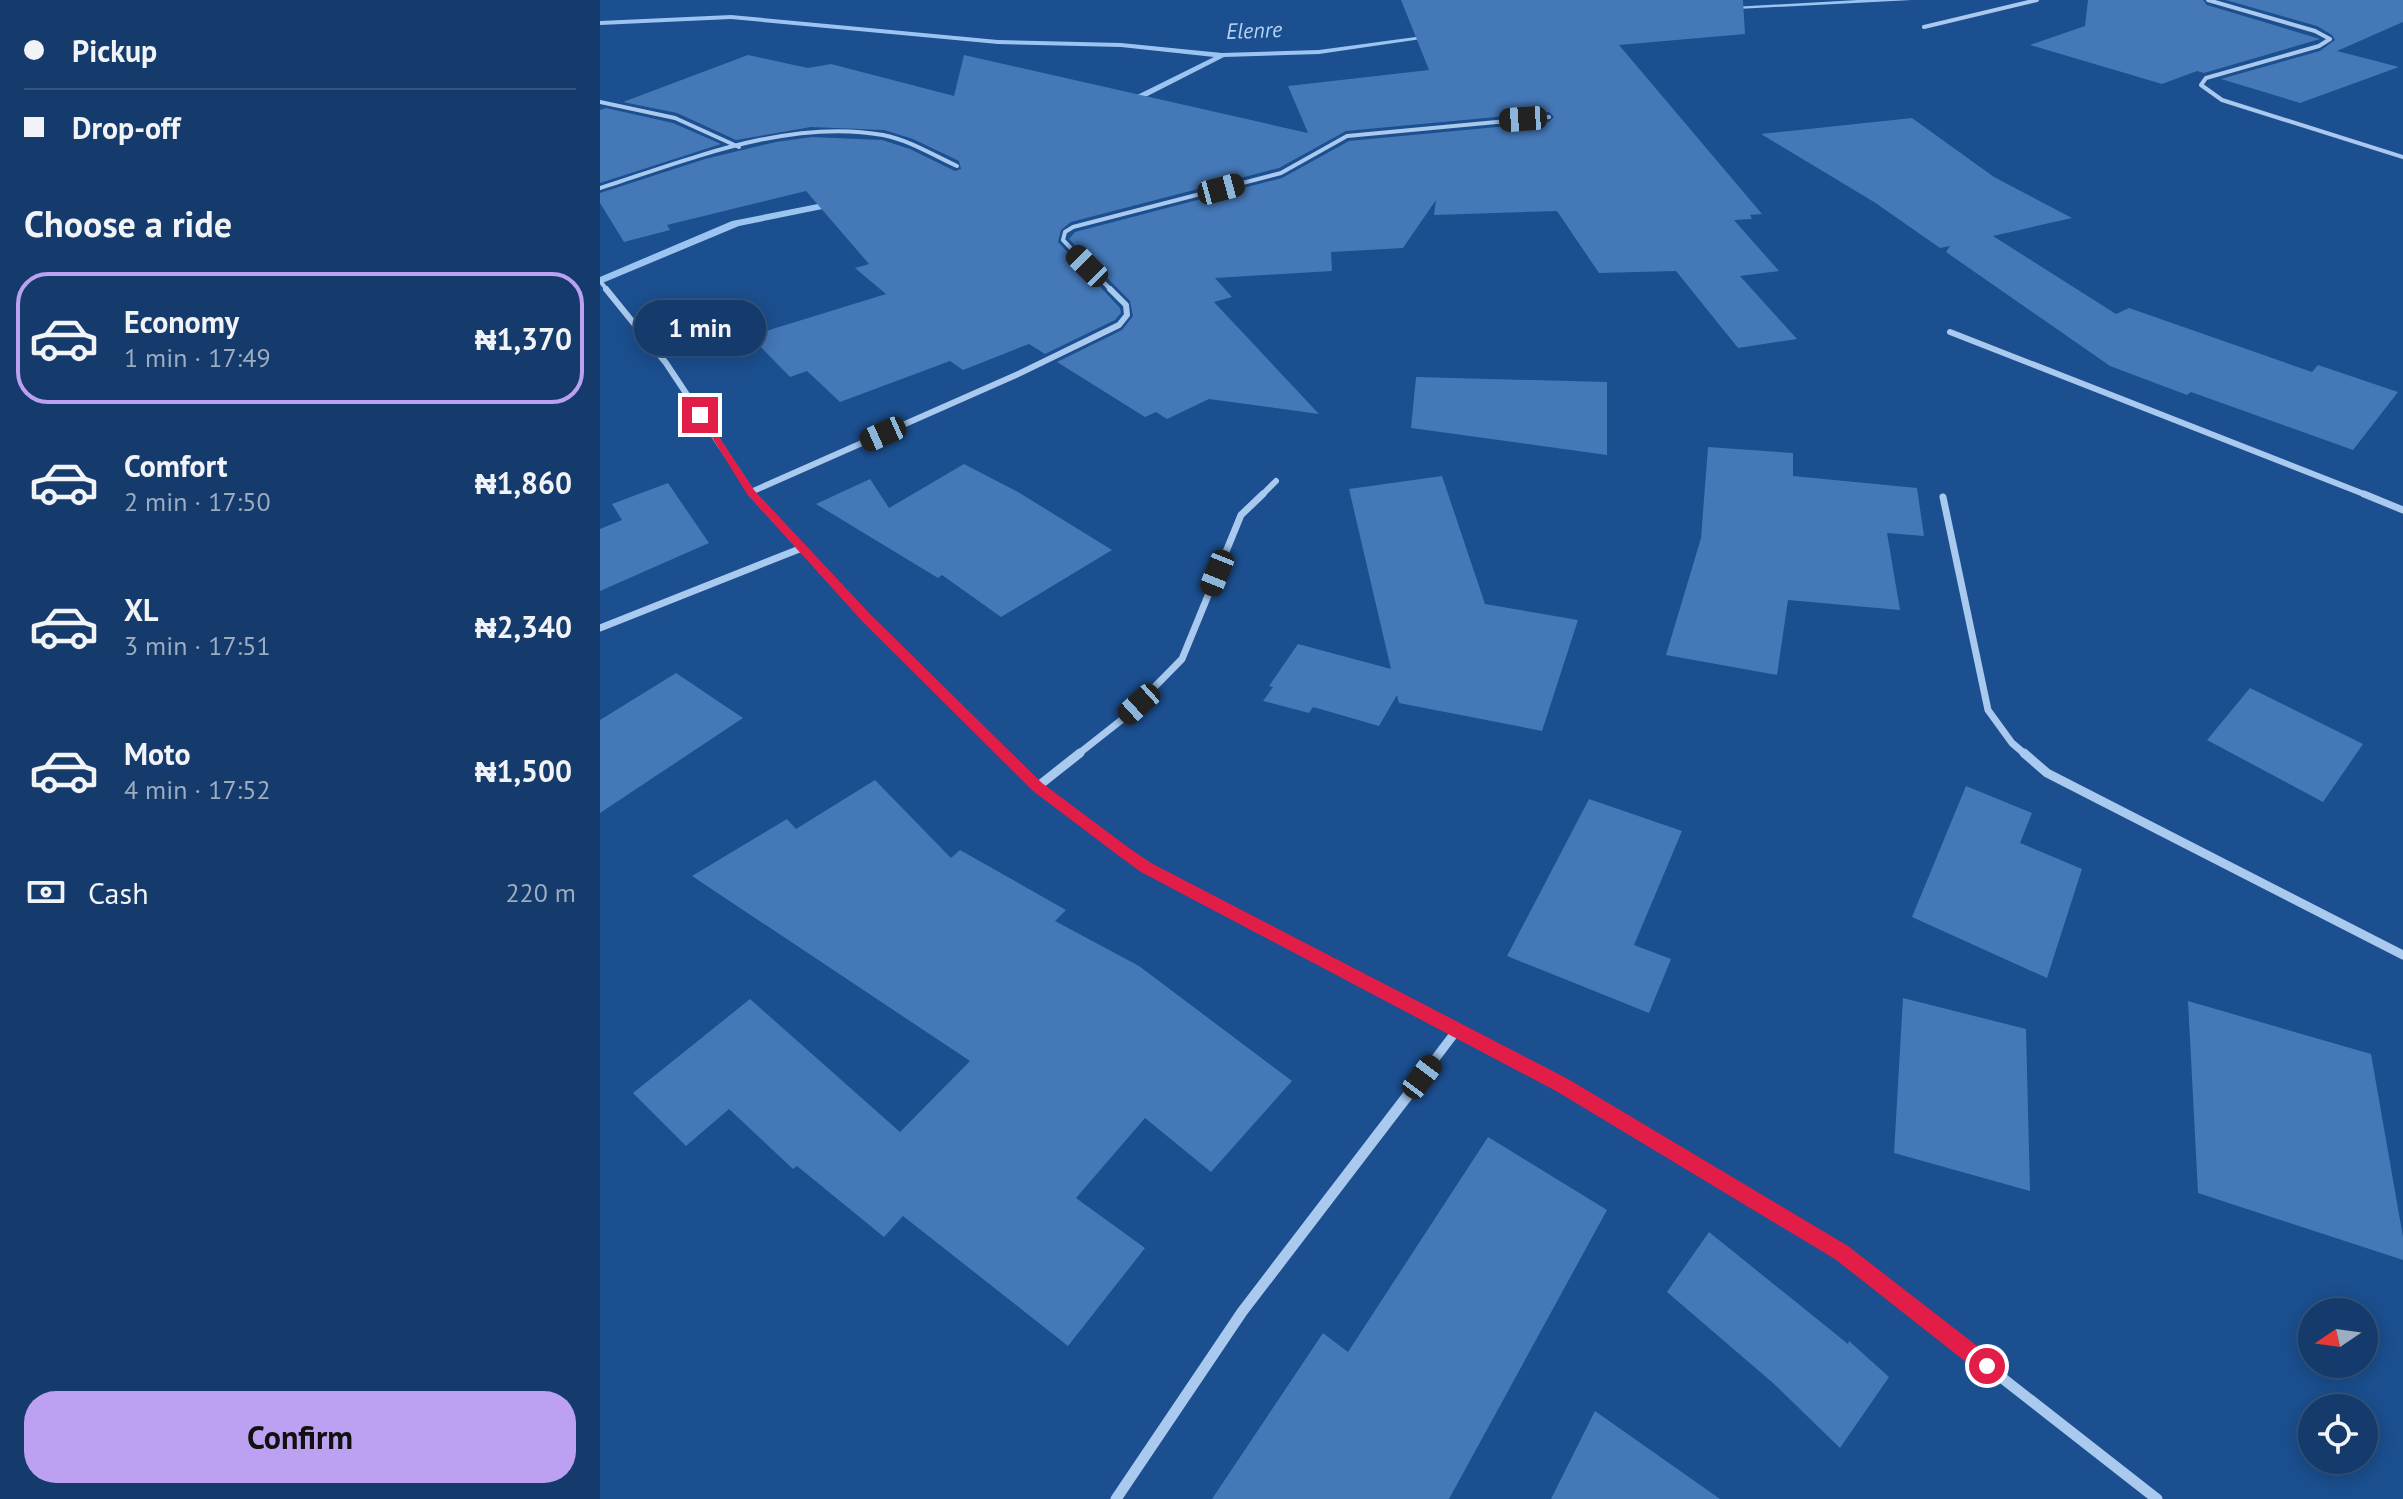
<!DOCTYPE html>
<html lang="en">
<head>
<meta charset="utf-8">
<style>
  body { margin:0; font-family:"PT Sans",sans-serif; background:#1d4271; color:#f1f3f6; height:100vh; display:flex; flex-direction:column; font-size:30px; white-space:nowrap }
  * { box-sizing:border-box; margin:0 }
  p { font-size:26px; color:#9dadc1 }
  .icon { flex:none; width:44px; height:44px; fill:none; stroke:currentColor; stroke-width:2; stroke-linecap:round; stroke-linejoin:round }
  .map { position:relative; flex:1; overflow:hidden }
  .details { display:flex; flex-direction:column; background:#143b6b; width:600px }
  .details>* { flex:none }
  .hud { display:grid; align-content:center; height:176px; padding:0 24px; background:#143b6b }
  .needle { width:52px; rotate:257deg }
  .buttons { position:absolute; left:1698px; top:1298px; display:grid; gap:16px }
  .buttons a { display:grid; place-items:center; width:80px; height:80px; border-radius:50%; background:#143b6b; box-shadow:0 4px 20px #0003,0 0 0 2px #33557e; font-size:40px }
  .end { position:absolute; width:36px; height:36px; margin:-18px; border:10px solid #e11d48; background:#fff; box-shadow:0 0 0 4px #fff }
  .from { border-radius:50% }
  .bubble { position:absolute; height:56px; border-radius:28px; background:#143b6b; box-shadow:0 4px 20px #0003,0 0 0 2px #33557e; font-size:26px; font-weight:600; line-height:56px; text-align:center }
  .car { position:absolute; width:24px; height:48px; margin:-24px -12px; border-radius:10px; box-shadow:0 0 6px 2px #0007; background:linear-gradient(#222 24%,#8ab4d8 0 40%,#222 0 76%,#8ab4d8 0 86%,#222 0) }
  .hud b { display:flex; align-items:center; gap:28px; height:76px; font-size:30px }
  .hud b+b { border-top:2px solid #33557e }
  .hud i { width:20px; height:20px; background:#f1f3f6 }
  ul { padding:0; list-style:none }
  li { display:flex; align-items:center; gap:24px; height:132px; margin:0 16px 12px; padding:0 8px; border:4px solid transparent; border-radius:32px }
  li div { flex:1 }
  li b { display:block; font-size:30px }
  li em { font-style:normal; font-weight:600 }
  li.current { border-color:#bca0f2 }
  li>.icon { width:72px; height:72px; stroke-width:1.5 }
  h2 { padding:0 24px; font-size:36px; line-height:96px }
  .pay { display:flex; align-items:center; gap:20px; height:88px; padding:0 24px; font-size:30px }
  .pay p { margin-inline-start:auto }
  .primary-button { display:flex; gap:16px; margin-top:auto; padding:16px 24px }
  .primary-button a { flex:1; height:92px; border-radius:32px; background:#bca0f2; color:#111; font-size:32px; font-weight:600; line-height:92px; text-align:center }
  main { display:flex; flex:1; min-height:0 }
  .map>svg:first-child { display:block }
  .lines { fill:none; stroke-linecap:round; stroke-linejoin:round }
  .stream { fill:#9cc4f0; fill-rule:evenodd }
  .building { fill:#4478b7 }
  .minor-far4 { stroke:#a9c9ee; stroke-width:4 }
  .minor-far3 { stroke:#a9c9ee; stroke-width:6 }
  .minor-far2 { stroke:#a9c9ee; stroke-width:7 }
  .minor-far1 { stroke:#a9c9ee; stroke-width:9 }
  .minor { stroke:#a9c9ee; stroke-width:11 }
  .route { fill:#e11d48 }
  .labels { text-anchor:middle; stroke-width:8; stroke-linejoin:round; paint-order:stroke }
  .far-water-label { font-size:22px; font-style:italic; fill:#b5d3f5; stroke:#1b4f8f }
</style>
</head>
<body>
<main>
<section class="details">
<div class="hud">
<b><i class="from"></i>Pickup</b>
<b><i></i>Drop-off</b>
</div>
<h2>Choose a ride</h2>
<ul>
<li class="current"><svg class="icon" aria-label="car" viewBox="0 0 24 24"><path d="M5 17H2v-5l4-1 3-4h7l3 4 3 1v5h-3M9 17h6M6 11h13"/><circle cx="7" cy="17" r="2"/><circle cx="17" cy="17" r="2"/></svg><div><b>Economy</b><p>1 min · 17:49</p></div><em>₦1,370</em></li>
<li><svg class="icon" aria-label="car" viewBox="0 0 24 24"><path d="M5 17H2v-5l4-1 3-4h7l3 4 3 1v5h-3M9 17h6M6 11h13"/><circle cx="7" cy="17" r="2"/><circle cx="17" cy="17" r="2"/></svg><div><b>Comfort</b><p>2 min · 17:50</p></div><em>₦1,860</em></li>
<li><svg class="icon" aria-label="car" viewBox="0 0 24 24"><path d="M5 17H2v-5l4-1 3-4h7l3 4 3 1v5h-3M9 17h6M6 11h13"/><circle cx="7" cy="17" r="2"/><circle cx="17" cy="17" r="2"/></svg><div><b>XL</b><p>3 min · 17:51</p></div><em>₦2,340</em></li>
<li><svg class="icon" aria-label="car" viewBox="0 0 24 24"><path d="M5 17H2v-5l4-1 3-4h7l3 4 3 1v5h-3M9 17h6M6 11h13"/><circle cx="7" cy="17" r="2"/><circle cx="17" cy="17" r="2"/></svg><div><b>Moto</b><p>4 min · 17:52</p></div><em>₦1,500</em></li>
</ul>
<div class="pay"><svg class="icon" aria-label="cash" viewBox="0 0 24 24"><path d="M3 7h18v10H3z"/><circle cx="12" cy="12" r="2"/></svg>Cash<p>220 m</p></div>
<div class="primary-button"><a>Confirm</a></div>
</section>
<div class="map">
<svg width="1803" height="1499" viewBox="0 0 1803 1499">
  <rect width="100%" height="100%" fill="#1b4f8f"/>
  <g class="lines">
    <path class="stream" d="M1258 0H1312L1118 10 1114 8Z
      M131 15 398 40 521 43 622 53 719 50 838 34 842 36 719 54 624 57 522 109 519 104 614 57 521 47 398 44 131 19 0 25V21Z
      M243 199 248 202 247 204 139 226 0 284V277L132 221Z"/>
  </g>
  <path class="building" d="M801 0H1143L1145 34 1019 45 1162 214 1150 215 1152 219 1134 220 1179 271 1140 276 1197 339 1138 348 1076 271 999 273 957 211 834 215 836 200 803 248 731 252 732 271 615 278 632 297 614 302 719 414 609 399 567 419 556 412 545 417 457 362 522 330 533 316 530 301 469 239 475 232 682 178 749 141 949 122 954 117 949 112 746 131 679 168 471 222 461 230 458 242 520 308 521 313 515 320 445 354 429 344 363 370 350 361 240 402 207 371 190 377 150 336 286 294 255 268 269 264 206 191 67 225 70 230 24 242 0 203V193L105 159 176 142 212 137 282 140 310 149 355 171 361 169 359 161 313 139 284 130 211 127 136 140 77 113 23 102 148 55 208 68 231 64 354 96 364 55 708 133 688 86 829 70Z
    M1488 0H1603L1607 5 1720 39 1604 73 1597 71 1562 84 1430 45 1485 26Z
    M1626 0H1803V22L1737 51 1799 67 1700 103 1621 79 1720 51 1735 40 1732 35 1717 26Z
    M6 108 73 123 121 144 0 183V110Z
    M1312 118 1394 177 1472 218 1393 236 1516 314 1529 308 1712 372 1718 365 1798 392 1753 450 1591 392 1587 395 1510 366 1346 252 1350 246 1340 248 1274 202 1161 134Z
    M816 377 1007 382V455L811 428Z
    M1108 447 1193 453V476L1317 488 1324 536 1287 533 1300 610 1188 600 1177 675 1066 655 1101 538Z
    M364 464 418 492 512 550 401 617 342 575 338 578 216 504 270 479 289 508Z
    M842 476 885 604 978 620 942 731 799 703 797 695 779 726 713 707 709 713 663 701 673 687 669 686 698 644 791 669 749 489Z
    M68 483 109 543 0 591V529L22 520 12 504Z
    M76 673 143 718 0 813V720Z
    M1650 688 1763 744 1723 802 1607 740Z
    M275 780 351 858 360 850 466 910 455 921 539 966 692 1081 611 1172 545 1118 476 1198 545 1248 468 1346 303 1216 284 1237 197 1166 193 1169 129 1109 86 1146 33 1093 150 999 300 1132 370 1061 92 876 187 819 196 829Z
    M1366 786 1432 813 1420 843 1482 869 1447 978 1312 917Z
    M989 799 1082 831 1034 945 1071 959 1049 1013 907 956Z
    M1303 998 1426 1029 1430 1191 1294 1153Z
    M1588 1001 1771 1054 1803 1237V1260L1598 1193Z
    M888 1137 1007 1210 849 1499H612L723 1333 748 1352Z
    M1109 1232 1248 1344 1249 1341 1289 1377 1240 1448 1173 1383 1067 1292Z
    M995 1411 1120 1499H951Z"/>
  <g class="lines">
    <path class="minor-far4" d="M1608 0 1715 31 1730 39 1719 46 1606 78 1601 85 1622 100 1803 157
      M1324 27 1437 0
      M0 102 75 118 139 147
      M0 188C88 160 189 118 283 135 309 140 333 155 357 166
      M0 281 8 291
      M512 291 463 240 465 232 473 227 681 173 747 136 949 117"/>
    <path class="minor-far3" d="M6 289 66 363 154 496
      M1350 332 1769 496
      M151 492 416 375 519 325 527 315 526 305 510 289
      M661 496 676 481"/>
    <path class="minor-far2" d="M152 494 266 618 405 755
      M1764 494 1803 510
      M1343 497 1388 710 1412 743 1426 755
      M0 628 202 548
      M477 755 524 718 582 659 641 515 663 494"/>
    <path class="minor-far1" d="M403 753 437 787 546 868 960 1084
      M1424 753 1447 773 1803 955
      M437 787 480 753
      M816 1084 857 1030"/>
    <path class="minor" d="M956 1082 1241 1252 1557 1499
      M516 1499 642 1312 818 1082"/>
  </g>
  <path class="route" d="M97 413H103L154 490 271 615 442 783 529 848 551 863 968 1079 1248 1246 1394 1359 1397 1366 1394 1373 1387 1376 1380 1373 1235 1259 956 1091 541 872 519 856 433 791 262 621 147 494Z"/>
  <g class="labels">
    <g class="far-water-label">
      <text transform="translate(654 30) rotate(-2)" y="8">Elenre</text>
    </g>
  </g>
</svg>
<div class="buttons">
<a><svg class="needle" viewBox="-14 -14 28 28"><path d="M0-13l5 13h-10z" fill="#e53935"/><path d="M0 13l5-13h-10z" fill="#9dadc1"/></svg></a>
<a><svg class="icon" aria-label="locate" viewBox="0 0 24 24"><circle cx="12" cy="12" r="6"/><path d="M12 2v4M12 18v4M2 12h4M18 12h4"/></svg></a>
</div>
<i class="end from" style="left:1387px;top:1366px"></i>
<i class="end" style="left:100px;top:415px"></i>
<div class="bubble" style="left:34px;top:300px;width:132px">1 min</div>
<i class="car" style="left:923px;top:119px;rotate:266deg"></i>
<i class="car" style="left:621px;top:189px;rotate:75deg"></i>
<i class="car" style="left:487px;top:266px;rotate:315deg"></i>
<i class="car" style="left:283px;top:434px;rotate:246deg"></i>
<i class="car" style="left:617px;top:573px;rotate:202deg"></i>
<i class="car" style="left:539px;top:704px;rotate:228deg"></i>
<i class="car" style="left:822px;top:1077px;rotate:37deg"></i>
</div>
</main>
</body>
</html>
